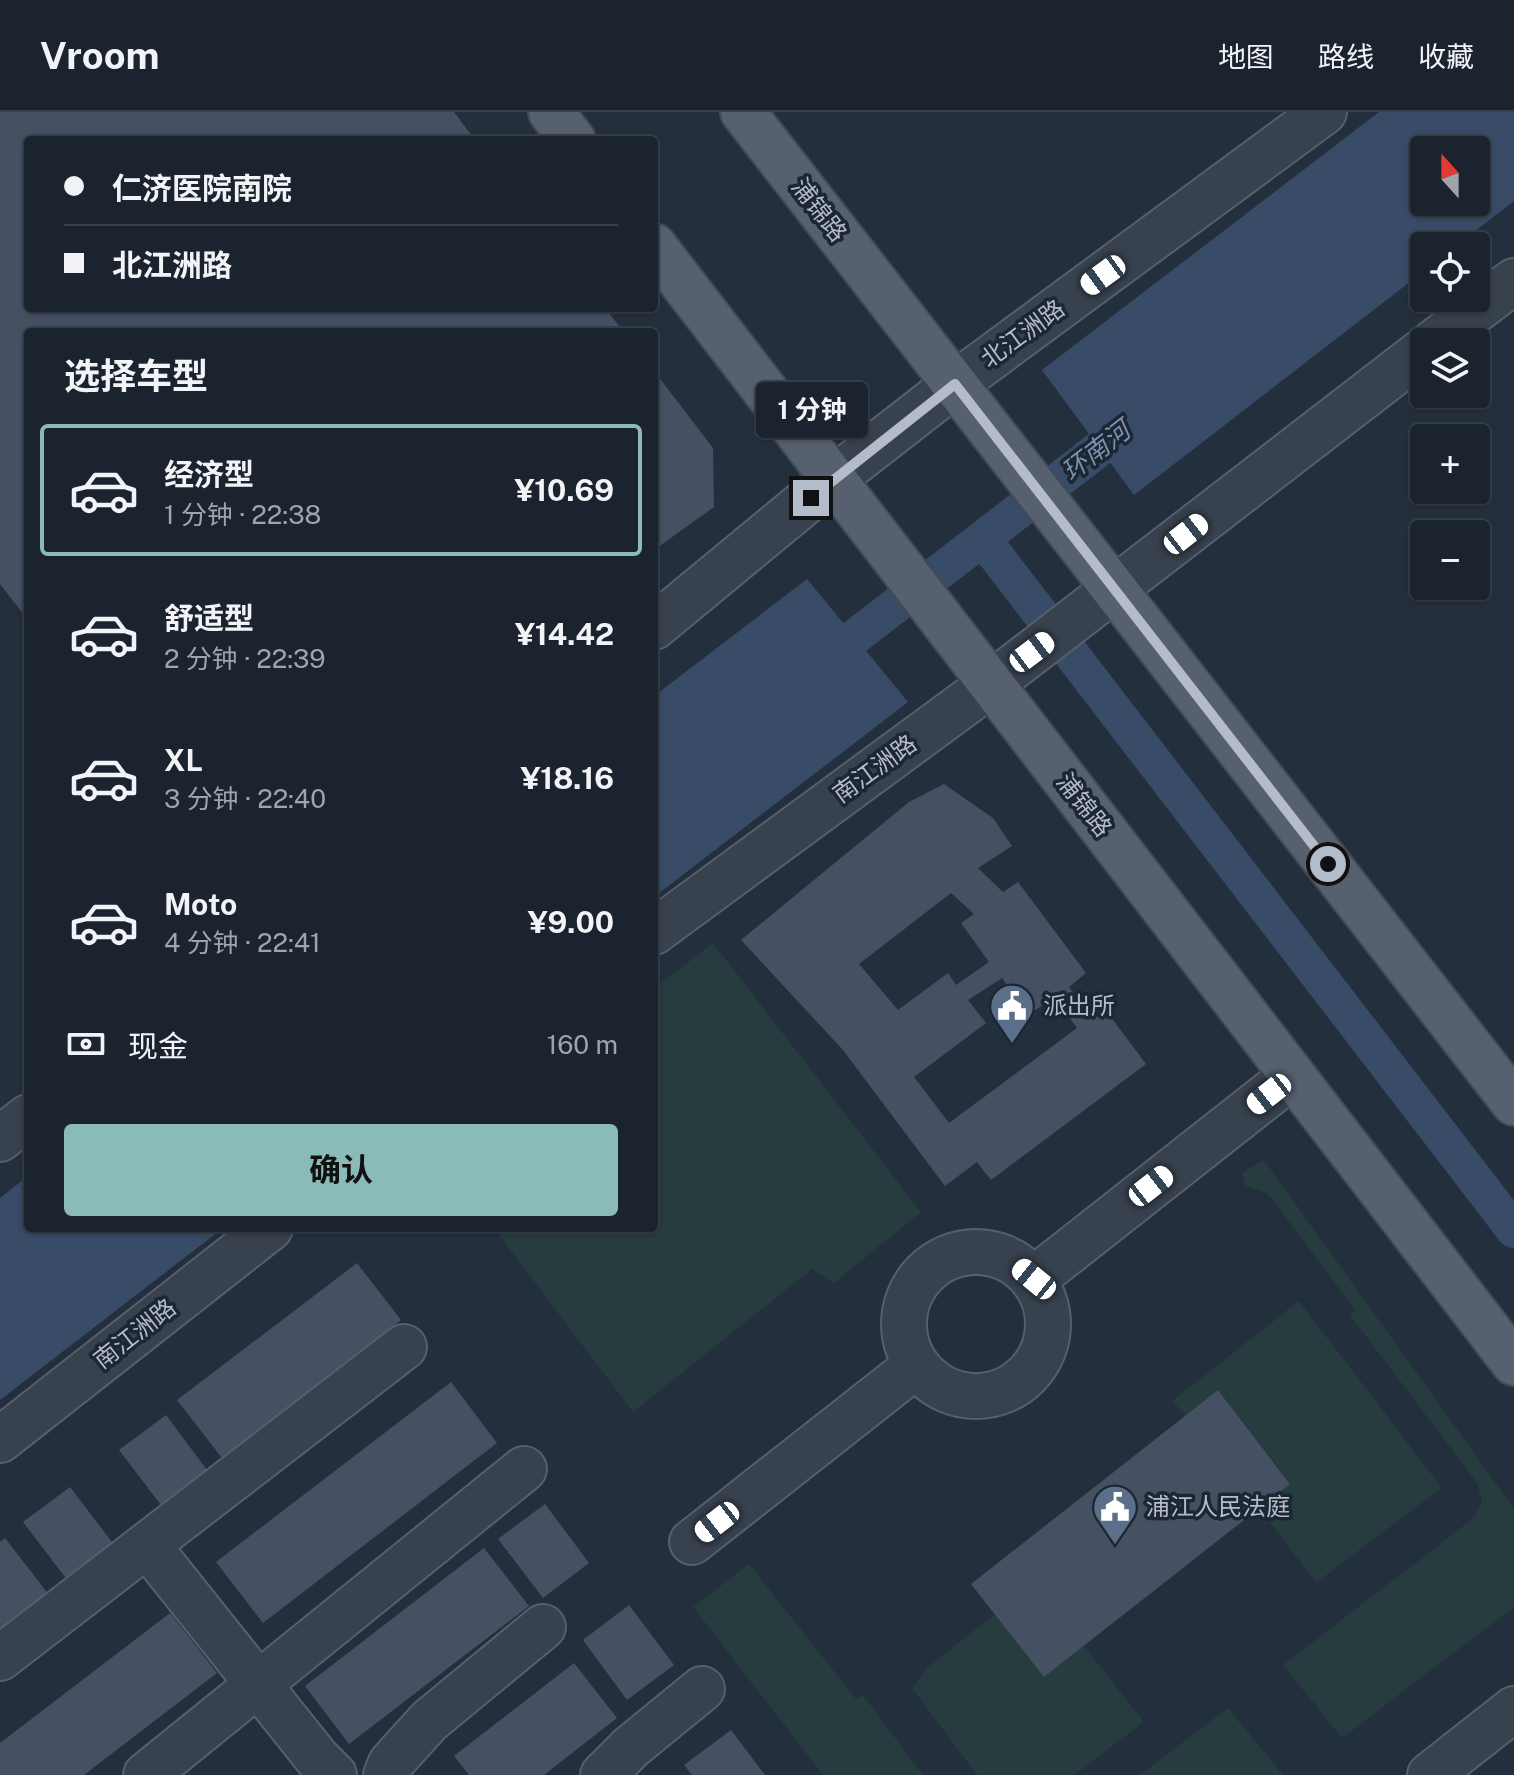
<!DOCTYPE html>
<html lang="zh">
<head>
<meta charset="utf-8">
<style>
  body { margin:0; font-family:"Public Sans","Noto Sans SC",sans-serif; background:#242b36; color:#f1f3f6; height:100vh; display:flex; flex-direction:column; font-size:30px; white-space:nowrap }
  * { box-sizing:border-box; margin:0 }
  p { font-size:26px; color:#a0a4aa }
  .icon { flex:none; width:44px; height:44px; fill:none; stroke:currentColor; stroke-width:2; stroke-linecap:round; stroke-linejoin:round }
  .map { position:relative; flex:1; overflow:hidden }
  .panel { position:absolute; left:24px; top:216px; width:634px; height:904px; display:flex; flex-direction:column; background:#1b232e; border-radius:8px; box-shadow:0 2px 6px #0004,0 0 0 2px #39404a }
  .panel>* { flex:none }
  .hud { position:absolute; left:24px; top:24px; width:634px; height:176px; border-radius:8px; box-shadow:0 2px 6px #0004,0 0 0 2px #39404a; display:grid; align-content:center; height:176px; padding:0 40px; background:#1b232e }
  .needle { width:52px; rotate:339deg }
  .fabs { position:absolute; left:1410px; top:24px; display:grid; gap:16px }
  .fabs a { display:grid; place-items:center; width:80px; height:80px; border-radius:8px; background:#1b232e; box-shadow:0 2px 6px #0004,0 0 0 2px #39404a; font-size:40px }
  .end { position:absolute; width:36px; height:36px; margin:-18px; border:10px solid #b4bcc9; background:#111; box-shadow:0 0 0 4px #111 }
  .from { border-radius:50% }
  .bubble { position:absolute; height:56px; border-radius:8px; background:#1b232e; box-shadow:0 2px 6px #0004,0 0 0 2px #39404a; font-size:26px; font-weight:700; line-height:56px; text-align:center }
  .car { position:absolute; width:24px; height:48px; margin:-24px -12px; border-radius:10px; box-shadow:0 0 6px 2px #0007; background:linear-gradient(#fff 24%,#345 0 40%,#fff 0 76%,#345 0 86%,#fff 0) }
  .hud b { display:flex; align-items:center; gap:28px; height:76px; font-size:30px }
  .hud b+b { border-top:2px solid #39404a }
  .hud i { width:20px; height:20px; background:#f1f3f6 }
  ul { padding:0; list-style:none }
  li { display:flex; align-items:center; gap:24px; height:132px; margin:0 16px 12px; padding:0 24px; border:4px solid transparent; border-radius:8px }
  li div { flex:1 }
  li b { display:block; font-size:30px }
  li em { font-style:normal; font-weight:700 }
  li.on { border-color:#8bbbb9 }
  li>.icon { width:72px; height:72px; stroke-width:1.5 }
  h2 { padding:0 40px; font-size:36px; line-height:96px }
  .pay { display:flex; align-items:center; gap:20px; height:88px; padding:0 40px; font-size:30px }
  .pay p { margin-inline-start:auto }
  .primary-button { display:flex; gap:16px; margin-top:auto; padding:16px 40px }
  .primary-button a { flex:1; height:92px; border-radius:8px; background:#8bbbb9; color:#111; font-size:32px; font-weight:700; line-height:92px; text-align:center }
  header { display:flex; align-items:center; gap:48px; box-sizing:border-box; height:112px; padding:0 40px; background:#1b232e; border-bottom:2px solid #39404a }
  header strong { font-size:38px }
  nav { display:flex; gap:44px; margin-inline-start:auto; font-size:28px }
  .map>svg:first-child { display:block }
  .green { fill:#263c3f }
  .water { fill:#394c67; fill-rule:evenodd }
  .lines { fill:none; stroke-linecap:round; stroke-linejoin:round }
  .canal { stroke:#394c67; stroke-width:36 }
  .building { fill:#455162; fill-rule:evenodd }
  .minor-casing { stroke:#565f6c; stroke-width:48 }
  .major-casing { stroke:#414a57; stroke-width:48 }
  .minor { stroke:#38414e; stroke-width:44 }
  .major { stroke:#56606e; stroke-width:44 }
  .route { stroke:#b4bcc9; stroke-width:10 }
  .labels { text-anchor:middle; stroke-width:7; stroke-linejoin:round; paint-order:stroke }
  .street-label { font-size:24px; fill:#b4bcc9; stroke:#1d2633 }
  .poi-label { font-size:24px; fill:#b4bcc9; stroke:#1d2633; text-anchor:start }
  .water-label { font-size:26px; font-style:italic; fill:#7c92b1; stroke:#1d2633 }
</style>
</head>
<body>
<header>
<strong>Vroom</strong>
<nav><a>地图</a><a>路线</a><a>收藏</a></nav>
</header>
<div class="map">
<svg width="1514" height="1663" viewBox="0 0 1514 1663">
  <rect width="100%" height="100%" fill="#242f3e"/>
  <path class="green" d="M713 831 921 1100 834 1171 812 1157 633 1300 494 1116H654V876Z
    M1264 1048 1514 1397V1495L1342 1626 1283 1553 1475 1405 1482 1388 1477 1371 1350 1203 1355 1198 1268 1082 1245 1073 1242 1061Z
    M1299 1189 1442 1376 1316 1471 1259 1396 1290 1371 1219 1279 1186 1304 1172 1289Z
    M749 1452 856 1587 863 1583 923 1663H823L693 1495Z
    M995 1502 1044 1564 1084 1534 1144 1610 1074 1663H977L912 1576 928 1555Z
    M1228 1596 1283 1663H1140Z"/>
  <path class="water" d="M1379 0H1514V89L1456 134H1424V159L1134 383 1042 258ZM1424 38H1476V90H1424Z
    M807 467 908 590 654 785V584Z
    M28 1064V1116H223L0 1288V1086Z"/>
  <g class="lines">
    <path class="canal" d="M983 427 1514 1118
      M817 554 1138 307"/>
  </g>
  <path class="building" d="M0 0H454L475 28H28V196H605L624 220H28V508L0 472Z
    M654 259 713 336 714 395 654 438Z
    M944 672 993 706 1012 734 978 756 1003 780 1018 770 1086 861 1069 875 1091 905 1104 896 1146 952 991 1068 977 1050 945 1074 843 938 741 828 909 690ZM951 781 974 802 961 811 989 850 956 873 948 861 898 898 859 852ZM1002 866 1028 903 1054 885 1077 916 949 1011 914 965 986 911 968 888Z
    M357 1151 401 1208 222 1346 177 1288Z
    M451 1270 497 1331 263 1511 216 1450Z
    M1218 1278 1290 1372 1044 1565 971 1472Z
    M166 1303 210 1362 164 1397 119 1338Z
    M70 1375 115 1434 68 1469 23 1410Z
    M545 1392 589 1451 543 1486 498 1427Z
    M5 1426 49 1483 0 1521V1430Z
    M484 1436 529 1494 349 1632 305 1574Z
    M629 1493 674 1553 627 1588 583 1528Z
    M170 1501 217 1561 84 1663H0V1631Z
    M574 1551 617 1606 544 1663H469L454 1644Z
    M731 1618 765 1663H692L684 1653Z"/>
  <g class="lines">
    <g class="minor-casing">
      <path id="minor" d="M1434 230 1514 169
        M654 515 833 367 955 272 1324 0
        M654 820 991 572 1424 238
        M0 1027 28 1005
        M904 1212a72 72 0 1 1 144 0a72 72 0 1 1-144 0Z
        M1034 1167 1292 964
        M0 1328 270 1116
        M692 1430 917 1253
        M148 1434 317 1646 334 1663
        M0 1546 404 1235
        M146 1663 524 1357
        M386 1663 391 1651 429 1609 543 1515
        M603 1663 631 1635 702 1577
        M1430 1663 1514 1597"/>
    </g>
    <g class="major-casing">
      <path id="major" d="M551 0 573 28
        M743 0 1514 991
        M654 134 1514 1251"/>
    </g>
    <use href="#minor" class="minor"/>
    <use href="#major" class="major"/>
  </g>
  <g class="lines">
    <path class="route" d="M811 386 955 272 1328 752"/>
  </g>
  <defs>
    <g id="civic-pin" transform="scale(2.3)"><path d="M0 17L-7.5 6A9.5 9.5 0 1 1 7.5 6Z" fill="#5c6f8a" stroke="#1d2633"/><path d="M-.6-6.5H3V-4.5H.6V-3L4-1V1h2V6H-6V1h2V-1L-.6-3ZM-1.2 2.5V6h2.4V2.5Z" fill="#fff"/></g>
  </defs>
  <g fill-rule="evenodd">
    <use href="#civic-pin" x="1012" y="894"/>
    <use href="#civic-pin" x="1115" y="1395"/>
  </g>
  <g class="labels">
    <g class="street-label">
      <text transform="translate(819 98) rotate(52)" y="8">浦锦路</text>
      <text transform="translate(1023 222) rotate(-36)" y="8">北江洲路</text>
      <text transform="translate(875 657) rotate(-36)" y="8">南江洲路</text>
      <text transform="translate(1084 693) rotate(52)" y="8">浦锦路</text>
      <text transform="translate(135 1222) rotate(-38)" y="8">南江洲路</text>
    </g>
    <g class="poi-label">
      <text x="1043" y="902">派出所</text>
      <text x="1146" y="1403">浦江人民法庭</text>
    </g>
    <g class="water-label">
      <text transform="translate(1096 339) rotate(-38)" y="9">环南河</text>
    </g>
  </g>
</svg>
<div class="fabs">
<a><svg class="needle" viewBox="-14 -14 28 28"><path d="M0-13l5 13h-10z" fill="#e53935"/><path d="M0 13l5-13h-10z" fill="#a0a4aa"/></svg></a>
<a><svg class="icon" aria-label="locate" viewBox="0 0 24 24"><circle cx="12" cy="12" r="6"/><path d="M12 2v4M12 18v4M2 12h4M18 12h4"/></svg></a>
<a><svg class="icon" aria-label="layers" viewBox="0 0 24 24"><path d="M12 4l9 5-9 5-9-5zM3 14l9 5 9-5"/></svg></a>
<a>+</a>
<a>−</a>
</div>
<i class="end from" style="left:1328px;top:752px"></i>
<i class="end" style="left:811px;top:386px"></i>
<div class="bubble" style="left:756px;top:270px;width:112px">1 分钟</div>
<i class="car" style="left:1103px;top:163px;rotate:234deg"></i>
<i class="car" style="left:1186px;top:422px;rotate:52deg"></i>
<i class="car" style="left:1032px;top:540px;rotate:53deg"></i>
<i class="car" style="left:1269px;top:982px;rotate:232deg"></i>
<i class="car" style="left:1151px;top:1074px;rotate:52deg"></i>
<i class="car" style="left:1034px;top:1167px;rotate:309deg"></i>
<i class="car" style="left:717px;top:1410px;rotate:232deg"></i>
<div class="hud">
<b><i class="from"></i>仁济医院南院</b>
<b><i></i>北江洲路</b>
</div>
<section class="panel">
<h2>选择车型</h2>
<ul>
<li class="on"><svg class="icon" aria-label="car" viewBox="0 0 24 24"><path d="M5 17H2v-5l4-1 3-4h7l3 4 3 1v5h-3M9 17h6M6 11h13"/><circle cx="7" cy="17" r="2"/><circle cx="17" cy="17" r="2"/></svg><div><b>经济型</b><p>1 分钟 · 22:38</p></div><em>¥10.69</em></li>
<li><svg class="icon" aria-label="car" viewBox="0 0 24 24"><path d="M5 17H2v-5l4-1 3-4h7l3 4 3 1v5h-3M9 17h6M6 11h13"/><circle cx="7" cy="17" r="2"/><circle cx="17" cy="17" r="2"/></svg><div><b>舒适型</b><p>2 分钟 · 22:39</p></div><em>¥14.42</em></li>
<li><svg class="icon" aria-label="car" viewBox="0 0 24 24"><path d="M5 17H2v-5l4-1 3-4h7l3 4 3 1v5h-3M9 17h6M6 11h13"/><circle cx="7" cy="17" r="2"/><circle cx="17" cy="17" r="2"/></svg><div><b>XL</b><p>3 分钟 · 22:40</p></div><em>¥18.16</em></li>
<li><svg class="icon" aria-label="car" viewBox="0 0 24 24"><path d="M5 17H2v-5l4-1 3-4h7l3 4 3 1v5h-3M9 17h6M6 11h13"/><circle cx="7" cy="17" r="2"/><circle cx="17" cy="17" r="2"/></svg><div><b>Moto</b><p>4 分钟 · 22:41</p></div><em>¥9.00</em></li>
</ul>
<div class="pay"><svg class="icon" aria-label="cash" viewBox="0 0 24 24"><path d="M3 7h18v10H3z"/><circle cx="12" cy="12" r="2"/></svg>现金<p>160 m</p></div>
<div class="primary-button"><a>确认</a></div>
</section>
</div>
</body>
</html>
